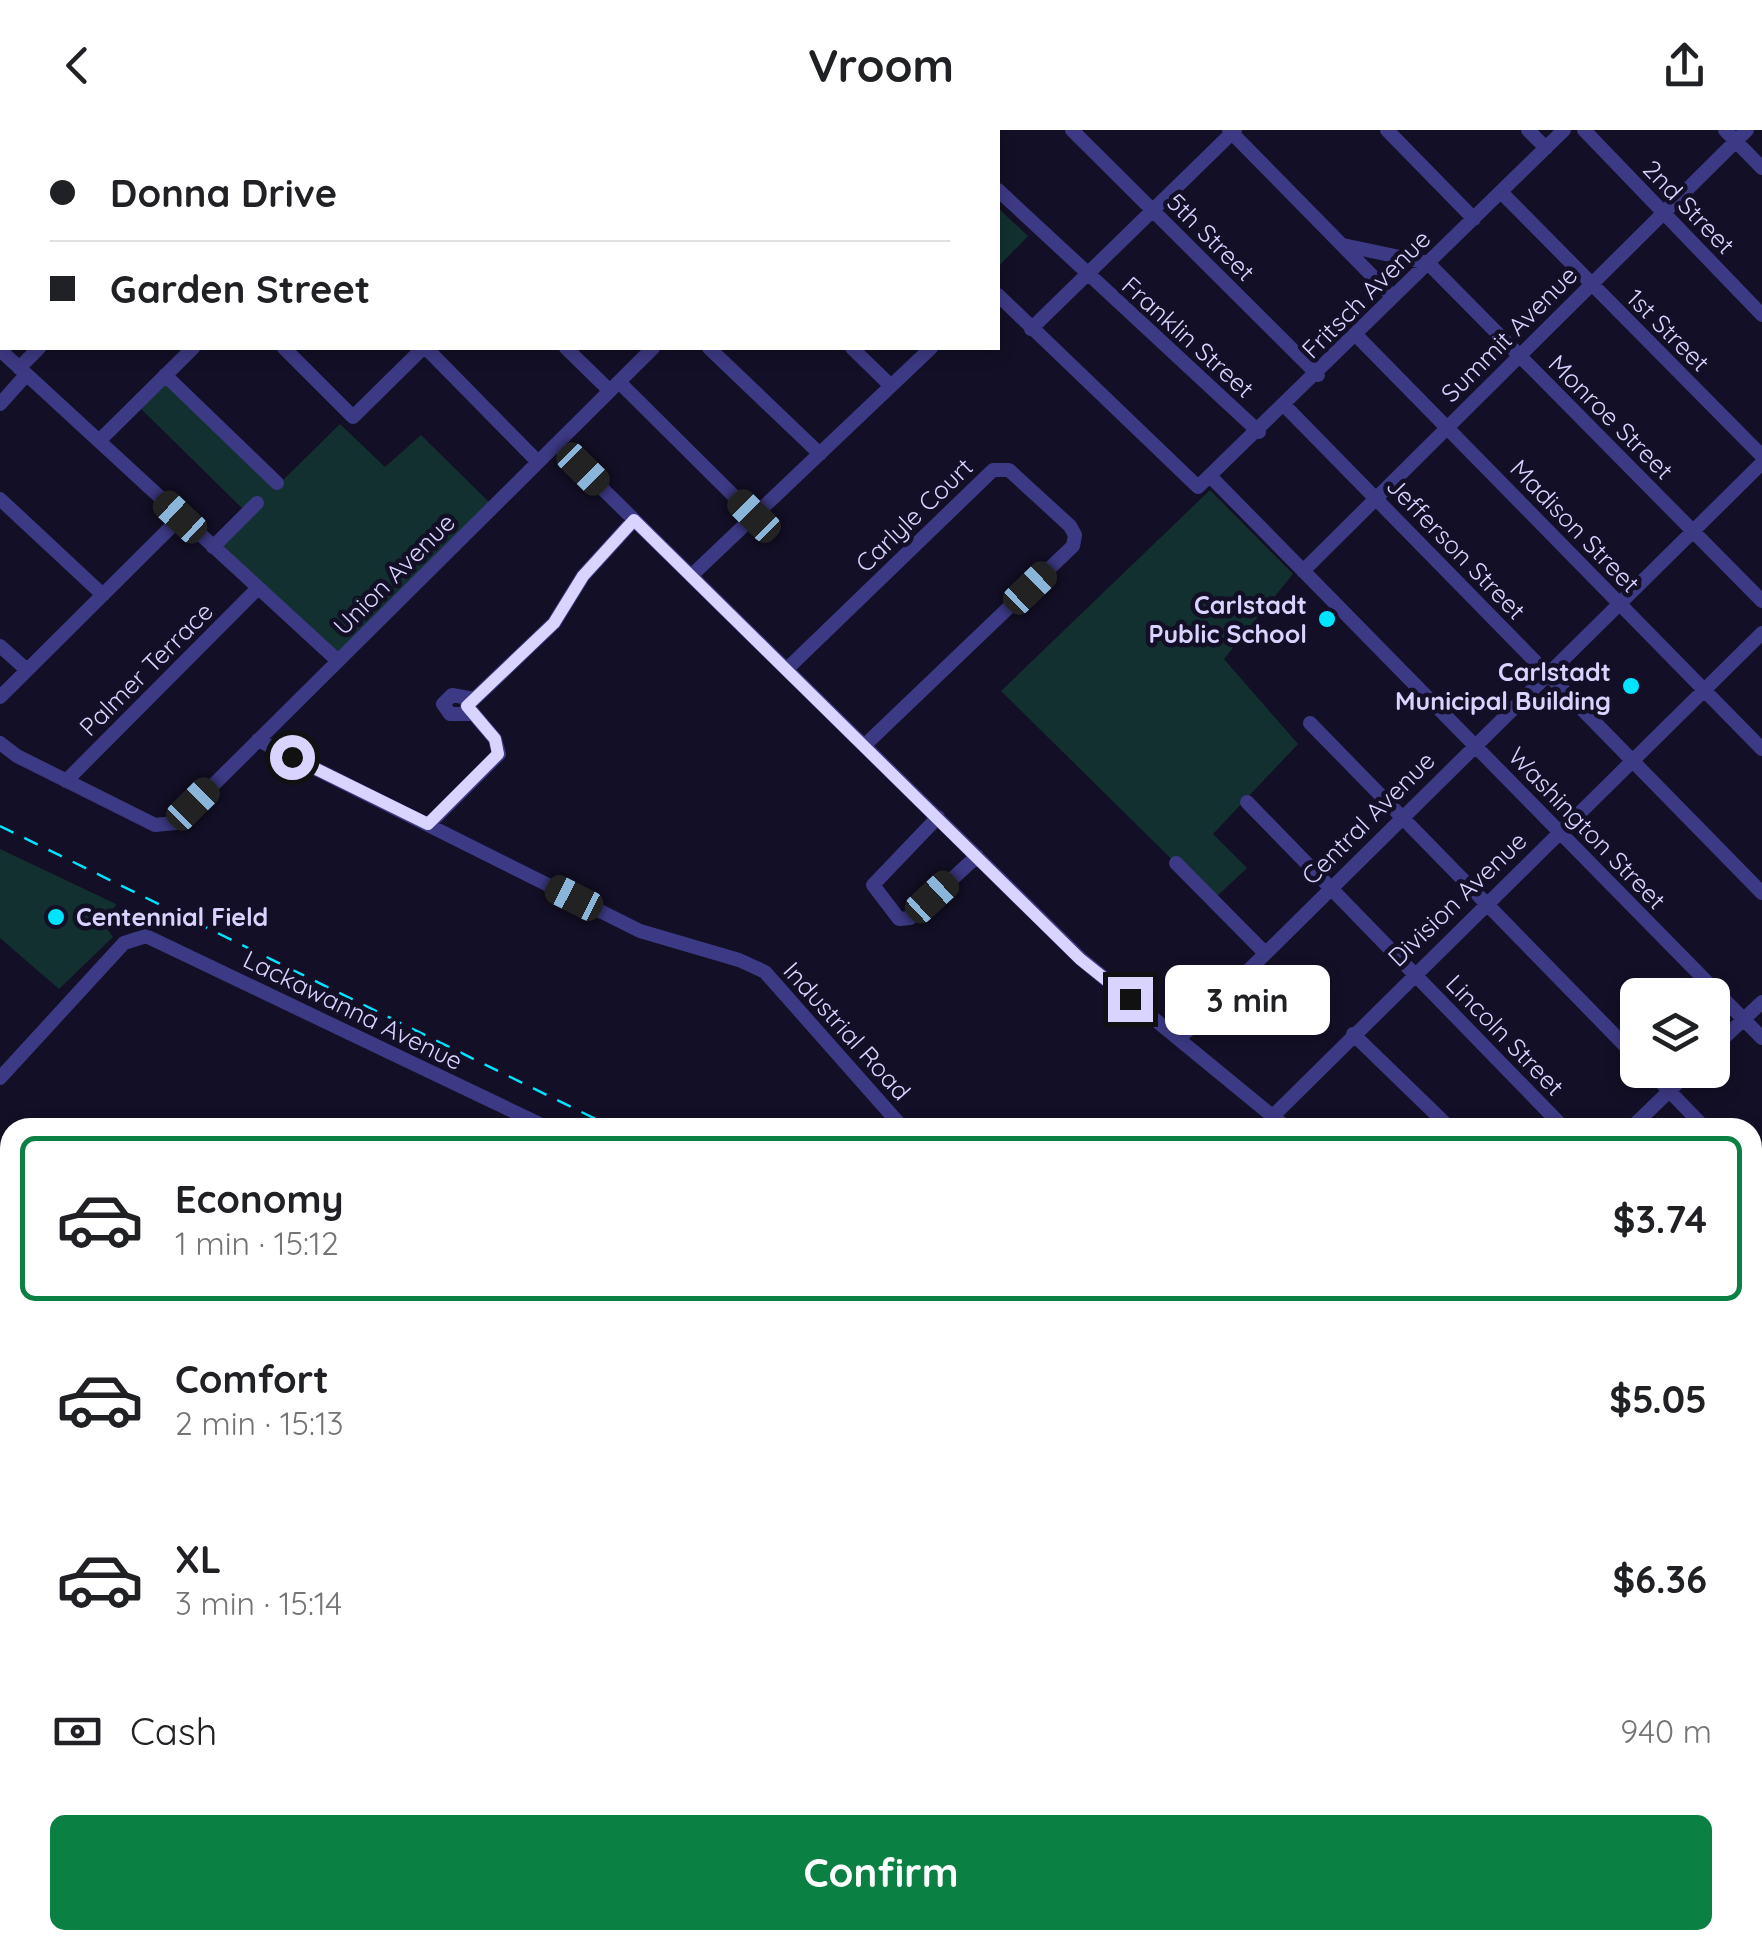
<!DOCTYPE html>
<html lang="en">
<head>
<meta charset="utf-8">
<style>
  body { margin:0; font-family:Quicksand,sans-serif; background:#f2f2f2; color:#202124; height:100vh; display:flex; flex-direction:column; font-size:38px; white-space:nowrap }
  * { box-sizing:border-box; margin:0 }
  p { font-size:32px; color:#757577 }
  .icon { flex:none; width:55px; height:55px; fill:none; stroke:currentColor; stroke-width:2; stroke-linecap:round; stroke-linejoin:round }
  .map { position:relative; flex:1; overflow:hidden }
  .drawer { position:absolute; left:0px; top:988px; width:1762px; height:832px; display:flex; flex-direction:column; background:#fff; border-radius:30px 30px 0 0; box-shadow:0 5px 15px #0003 }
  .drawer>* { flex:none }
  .guide { position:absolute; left:0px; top:0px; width:1000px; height:220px; box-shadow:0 5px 15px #0003; display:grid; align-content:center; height:220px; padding:0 50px; background:#fff }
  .controls { position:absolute; left:1620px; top:848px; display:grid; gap:20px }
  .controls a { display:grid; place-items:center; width:110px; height:110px; border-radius:15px; background:#fff; box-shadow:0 5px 15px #0003; font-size:50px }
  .end { position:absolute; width:45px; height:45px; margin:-22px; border:12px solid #d9d4ff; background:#111; box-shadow:0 0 0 5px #111 }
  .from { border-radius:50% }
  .bubble { position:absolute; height:70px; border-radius:15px; background:#fff; box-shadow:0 5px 15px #0003; font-size:32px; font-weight:700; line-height:70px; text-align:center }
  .car { position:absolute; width:30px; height:60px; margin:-30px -15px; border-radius:12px; box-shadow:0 0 8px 2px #0007; background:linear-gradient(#222 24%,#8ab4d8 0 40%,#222 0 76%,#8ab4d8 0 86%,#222 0) }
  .guide b { display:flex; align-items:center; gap:35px; height:95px; font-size:38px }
  .guide b+b { border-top:2px solid #e0e0e0 }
  .guide i { width:25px; height:25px; background:#202124 }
  ul { padding:18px 0 0; list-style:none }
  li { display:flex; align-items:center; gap:30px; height:165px; margin:0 20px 15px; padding:0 30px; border:5px solid transparent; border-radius:15px }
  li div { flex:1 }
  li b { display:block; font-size:38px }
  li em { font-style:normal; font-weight:700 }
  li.on { border-color:#0b8043 }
  li>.icon { width:90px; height:90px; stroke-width:1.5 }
  .pay { display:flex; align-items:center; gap:25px; height:110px; padding:0 50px; font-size:38px }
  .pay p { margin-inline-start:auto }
  .button { display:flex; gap:20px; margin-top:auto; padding:20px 50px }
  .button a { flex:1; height:115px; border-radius:15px; background:#0b8043; color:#fff; font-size:40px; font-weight:700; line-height:115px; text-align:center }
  header { display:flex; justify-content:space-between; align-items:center; height:130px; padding:0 50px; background:#fff; font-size:45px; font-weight:700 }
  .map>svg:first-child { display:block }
  .green { fill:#12302f }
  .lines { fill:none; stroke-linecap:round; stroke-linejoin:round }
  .minor { stroke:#3d3a85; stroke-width:14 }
  .major { stroke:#c25bff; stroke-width:18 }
  .rail { stroke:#00e5ff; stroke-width:2.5; stroke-dasharray:15 12; stroke-linecap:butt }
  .route { stroke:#d9d4ff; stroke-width:12 }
  .poi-dot { fill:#00e5ff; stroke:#130f26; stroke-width:4 }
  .labels { text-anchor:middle; stroke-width:9; stroke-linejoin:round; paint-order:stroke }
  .street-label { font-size:25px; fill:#d9d4ff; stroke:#130f26 }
  .poi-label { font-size:25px; font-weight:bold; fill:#d9d4ff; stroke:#130f26; text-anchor:end }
</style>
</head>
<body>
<header><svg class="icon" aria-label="back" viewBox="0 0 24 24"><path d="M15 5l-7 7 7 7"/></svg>Vroom<svg class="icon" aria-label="share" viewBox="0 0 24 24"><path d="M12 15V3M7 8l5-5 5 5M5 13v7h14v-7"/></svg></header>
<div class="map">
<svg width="1762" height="1818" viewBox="0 0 1762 1818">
  <rect width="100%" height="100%" fill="#130f26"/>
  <path class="green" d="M998 78 1028 106 998 137Z
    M166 242 277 356 340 294 385 337 421 305 492 375 333 531 212 415 247 383 135 273Z
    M1210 360 1293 444 1224 529 1298 614 1213 704 1247 738 1213 770 1001 561Z
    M0 719 116 774 106 797 113 807 59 859 0 808Z
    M168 1810H410L418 1818H172Z"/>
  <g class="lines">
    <path class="minor" d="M70 0 72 2
      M353 0 355 2
      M498 0 501 2
      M779 0 782 2
      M932 0 934 2
      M1072 0 1318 245
      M1229 0 1393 167
      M1387 0 1474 89
      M1528 0 1546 18
      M1584 0 1762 185
      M1725 0 1762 38
      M254 2 257 0
      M410 2 412 0
      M640 2 643 0
      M870 2 872 0
      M998 60 1259 302
      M1501 62 1762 326
      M0 75 2 78
      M1343 115 1428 133 1762 471
      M998 165 1198 357 1564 0
      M1031 199 1235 0
      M1356 205 1762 619
      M284 218 353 287 423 218
      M426 218 538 332
      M566 218 609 260
      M709 218 820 324
      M852 218 891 256
      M0 220 338 531
      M19 238 39 218
      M165 245 277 353
      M619 252 754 386
      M0 274 26 245
      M1285 276 1762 763
      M99 311 193 218
      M557 314 1081 829 1287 998
      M1212 348 1762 908
      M0 369 103 465
      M213 417 257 373
      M1303 441 1747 0
      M692 445 931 218
      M0 516 27 540
      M788 538 993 340H1009L1070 396 1075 405 1073 416 866 614
      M0 567 181 387
      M474 584H450L443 574 452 565 474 569
      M1310 593 1638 929
      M258 610 640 801 739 830 765 842 903 998
      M0 613 17 626 155 695 175 693 653 218
      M66 651 258 458
      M1247 672 1564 998
      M938 687 873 755 899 789 910 788 977 726
      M429 694 499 624 495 609 467 576 554 493 583 446 634 390
      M1176 733 1264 822
      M1353 904 1450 998
      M1179 909 1762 333
      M1712 919 1762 872
      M1649 940 1705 998
      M0 948 124 813 146 806 548 998
      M1273 986 1762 503
      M1631 998 1691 940
      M1752 1047 1762 1057
      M0 1108 10 1117
      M1752 1208 1762 1198
      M0 1259 10 1248
      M0 1293 10 1302
      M0 1452 10 1441
      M1752 1452 1762 1461
      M0 1458 10 1468
      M0 1630 10 1619
      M0 1642 10 1651
      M1752 1714 1762 1704
      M0 1807 10 1797
      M163 1810 167 1818
      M496 1810 504 1818
      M717 1810 725 1818
      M1198 1810 1206 1818
      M1509 1810 1517 1818
      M1710 1810 1718 1818
      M123 1818 137 1810
      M518 1818 525 1810
      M653 1818 661 1810
      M1655 1818 1662 1810"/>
    <path class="major" d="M1752 1284 1762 1282
      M1146 1818 1154 1810"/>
    <path class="rail" d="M0 696 614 998
      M1752 1561 1762 1565"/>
  </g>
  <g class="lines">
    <path class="route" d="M292 627 428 694 498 624 495 609 467 576 554 493 583 446 634 390 1080 829 1130 869"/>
  </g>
  <g class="poi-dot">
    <circle cx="1327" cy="489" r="10"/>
    <circle cx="1631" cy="556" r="10"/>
    <circle cx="56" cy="787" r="10"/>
  </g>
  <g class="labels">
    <g class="street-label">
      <text transform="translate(1689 77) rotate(46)" y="9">2nd Street</text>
      <text transform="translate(1211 107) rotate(45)" y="9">5th Street</text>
      <text transform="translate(1366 164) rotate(-45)" y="9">Fritsch Avenue</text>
      <text transform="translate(1668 200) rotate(45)" y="9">1st Street</text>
      <text transform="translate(1509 204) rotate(-45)" y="9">Summit Avenue</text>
      <text transform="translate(1188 207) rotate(42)" y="9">Franklin Street</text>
      <text transform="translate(1611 287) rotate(45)" y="9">Monroe Street</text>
      <text transform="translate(914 385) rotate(-44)" y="9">Carlyle Court</text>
      <text transform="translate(1575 396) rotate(46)" y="9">Madison Street</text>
      <text transform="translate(1456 418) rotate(46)" y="9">Jefferson Street</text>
      <text transform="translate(394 444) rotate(-45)" y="9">Union Avenue</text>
      <text transform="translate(146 539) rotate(-45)" y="9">Palmer Terrace</text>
      <text transform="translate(1368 688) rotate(-45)" y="9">Central Avenue</text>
      <text transform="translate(1587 698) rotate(46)" y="9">Washington Street</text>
      <text transform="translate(1457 769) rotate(-44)" y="9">Division Avenue</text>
      <text transform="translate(353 880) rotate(26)" y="9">Lackawanna Avenue</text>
      <text transform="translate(847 901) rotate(48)" y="9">Industrial Road</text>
      <text transform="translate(1505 905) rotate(46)" y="9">Lincoln Street</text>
    </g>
    <g class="poi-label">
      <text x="1307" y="484">Carlstadt<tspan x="1307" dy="29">Public School</tspan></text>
      <text x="1611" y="551">Carlstadt<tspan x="1611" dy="29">Municipal Building</tspan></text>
      <text x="76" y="796" text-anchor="start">Centennial Field</text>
    </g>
  </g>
</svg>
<div class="controls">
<a><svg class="icon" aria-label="layers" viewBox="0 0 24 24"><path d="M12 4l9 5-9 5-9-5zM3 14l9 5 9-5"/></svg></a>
</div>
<i class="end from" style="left:292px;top:627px"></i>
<i class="end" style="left:1130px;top:869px"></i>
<div class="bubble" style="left:1165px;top:835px;width:165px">3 min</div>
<i class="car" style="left:583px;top:339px;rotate:135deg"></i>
<i class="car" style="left:754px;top:386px;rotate:315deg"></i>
<i class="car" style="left:180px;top:387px;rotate:313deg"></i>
<i class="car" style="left:1030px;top:458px;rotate:46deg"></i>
<i class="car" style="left:193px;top:674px;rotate:45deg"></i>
<i class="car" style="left:932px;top:767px;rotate:47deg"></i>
<i class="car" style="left:574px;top:768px;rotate:297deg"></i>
<div class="guide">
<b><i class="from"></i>Donna Drive</b>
<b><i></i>Garden Street</b>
</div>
<section class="drawer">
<ul>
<li class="on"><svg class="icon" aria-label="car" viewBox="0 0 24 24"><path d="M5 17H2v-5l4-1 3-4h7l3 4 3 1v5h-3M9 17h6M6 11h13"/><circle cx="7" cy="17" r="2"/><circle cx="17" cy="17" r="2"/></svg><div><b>Economy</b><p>1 min · 15:12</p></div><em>$3.74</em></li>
<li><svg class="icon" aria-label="car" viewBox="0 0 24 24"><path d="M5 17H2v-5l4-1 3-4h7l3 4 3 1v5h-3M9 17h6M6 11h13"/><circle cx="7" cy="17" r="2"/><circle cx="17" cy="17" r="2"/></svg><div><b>Comfort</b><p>2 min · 15:13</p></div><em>$5.05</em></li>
<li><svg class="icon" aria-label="car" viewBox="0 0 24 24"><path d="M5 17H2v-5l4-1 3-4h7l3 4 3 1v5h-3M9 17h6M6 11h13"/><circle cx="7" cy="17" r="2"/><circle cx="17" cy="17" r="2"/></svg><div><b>XL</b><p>3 min · 15:14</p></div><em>$6.36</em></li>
</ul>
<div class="pay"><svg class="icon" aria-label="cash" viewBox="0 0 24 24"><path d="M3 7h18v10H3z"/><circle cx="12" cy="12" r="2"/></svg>Cash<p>940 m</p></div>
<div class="button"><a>Confirm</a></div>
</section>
</div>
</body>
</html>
